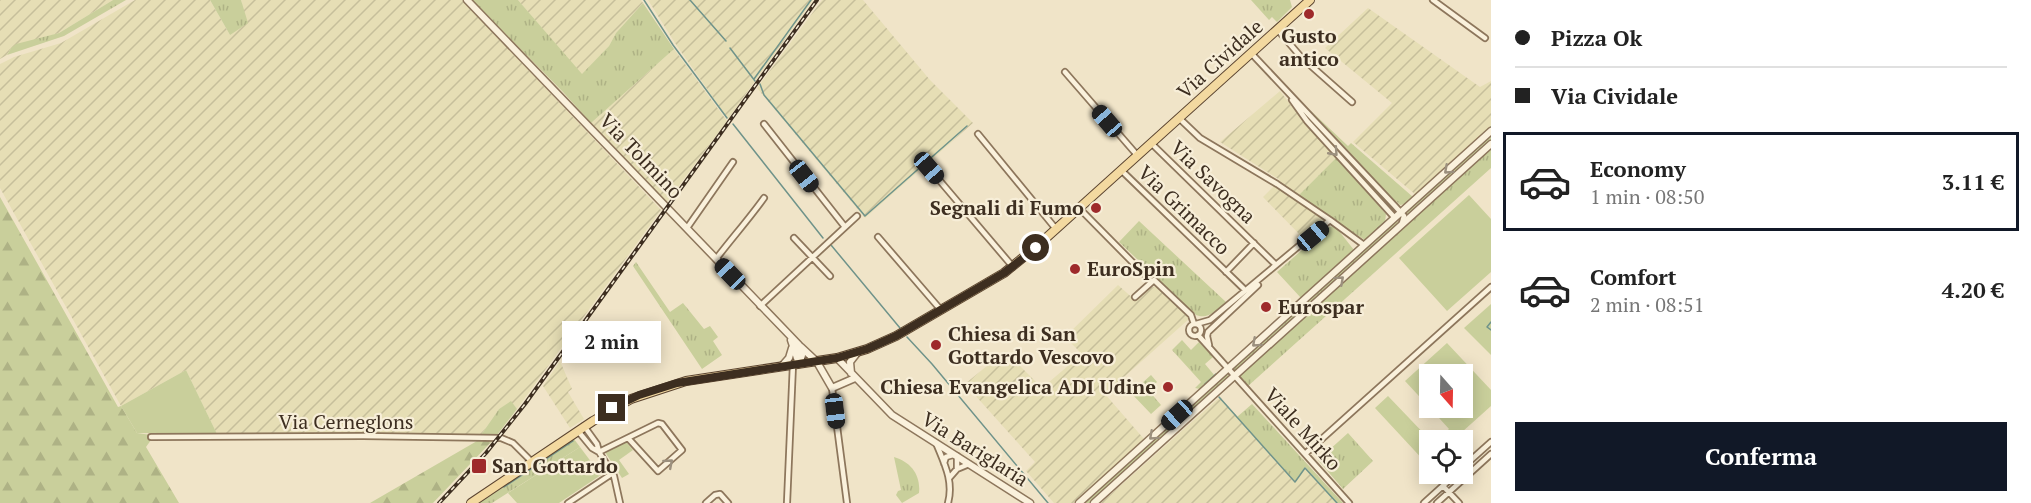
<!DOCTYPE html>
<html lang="it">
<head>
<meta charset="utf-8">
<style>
  body { margin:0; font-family:"PT Serif",serif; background:#f2f2f2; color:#222; height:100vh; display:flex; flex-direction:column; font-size:22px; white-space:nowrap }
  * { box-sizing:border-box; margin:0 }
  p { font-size:20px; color:#767676 }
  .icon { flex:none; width:33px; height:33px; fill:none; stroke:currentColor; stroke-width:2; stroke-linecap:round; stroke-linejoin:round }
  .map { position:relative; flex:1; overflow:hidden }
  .sheet { display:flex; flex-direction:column; background:#fff; width:540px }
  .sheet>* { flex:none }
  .top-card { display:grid; align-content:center; height:132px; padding:0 24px; background:#fff }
  .needle { width:39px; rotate:160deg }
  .controls { position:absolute; left:1419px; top:364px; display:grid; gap:12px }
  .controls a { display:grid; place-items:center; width:54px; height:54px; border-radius:0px; background:#fff; box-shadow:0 3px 15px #0003; font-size:30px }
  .end { position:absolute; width:27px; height:27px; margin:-14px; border:8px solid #3d2e20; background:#fff; box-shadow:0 0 0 3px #fff }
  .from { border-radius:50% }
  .bubble { position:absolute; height:42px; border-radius:0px; background:#fff; box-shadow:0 3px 15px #0003; font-size:20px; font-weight:700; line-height:42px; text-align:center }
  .car { position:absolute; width:18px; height:36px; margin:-18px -9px; border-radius:8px; box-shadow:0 0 4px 2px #0007; background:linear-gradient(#222 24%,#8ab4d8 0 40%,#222 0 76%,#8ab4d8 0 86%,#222 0) }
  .top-card b { display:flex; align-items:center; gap:21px; height:57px; font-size:22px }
  .top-card b+b { border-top:2px solid #e0e0e0 }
  .top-card i { width:15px; height:15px; background:#222 }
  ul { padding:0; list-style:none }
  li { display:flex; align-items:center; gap:18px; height:99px; margin:0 12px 9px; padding:0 12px; border:3px solid transparent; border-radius:0px }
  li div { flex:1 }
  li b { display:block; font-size:22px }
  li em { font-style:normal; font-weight:700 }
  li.on { border-color:#111827 }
  li>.icon { width:54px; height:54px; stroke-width:1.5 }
  .cta { display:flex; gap:12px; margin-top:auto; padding:12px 24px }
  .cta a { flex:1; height:69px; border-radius:0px; background:#111827; color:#fff; font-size:24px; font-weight:700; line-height:69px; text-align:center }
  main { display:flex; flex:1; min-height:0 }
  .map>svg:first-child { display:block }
  .farmland { fill:url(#farmland-furrows) }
  .grass { fill:url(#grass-tufts) }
  .forest { fill:url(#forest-firs) }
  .green { fill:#c9cf9b }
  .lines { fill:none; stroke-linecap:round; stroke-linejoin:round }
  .stream { stroke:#6f938a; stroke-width:1.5 }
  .minor-casing { stroke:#8d765c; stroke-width:8 }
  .tertiary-casing { stroke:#8d765c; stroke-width:9 }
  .primary-casing { stroke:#5b4430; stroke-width:10 }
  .minor { stroke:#faf1dc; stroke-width:4.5 }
  .tertiary { stroke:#faf1dc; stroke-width:6 }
  .primary { stroke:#f3d9a0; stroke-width:8 }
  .rail-casing { stroke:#3d2e20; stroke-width:4 }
  .rail { stroke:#f7eed8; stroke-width:1.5; stroke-dasharray:4.5; stroke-linecap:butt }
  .oneway { stroke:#9c907e }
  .route { stroke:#3d2e20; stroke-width:8 }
  .poi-dot { fill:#9e2a2b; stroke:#f7eed8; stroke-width:2 }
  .labels { text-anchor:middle; stroke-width:4.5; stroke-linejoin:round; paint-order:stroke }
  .poi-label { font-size:20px; font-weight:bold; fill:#3d2e20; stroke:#f7eed8; text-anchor:start }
  .street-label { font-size:20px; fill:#3d2e20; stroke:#f7eed8 }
</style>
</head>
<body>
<main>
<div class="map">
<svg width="1491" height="503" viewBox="0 0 1491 503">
  <defs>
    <pattern id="farmland-furrows" width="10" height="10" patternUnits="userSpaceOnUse" patternTransform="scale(1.5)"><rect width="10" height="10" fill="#e6deb5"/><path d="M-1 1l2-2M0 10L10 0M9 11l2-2" fill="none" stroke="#c6bf9b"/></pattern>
    <pattern id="grass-tufts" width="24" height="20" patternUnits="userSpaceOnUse" patternTransform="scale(1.5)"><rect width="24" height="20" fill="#c9cf9b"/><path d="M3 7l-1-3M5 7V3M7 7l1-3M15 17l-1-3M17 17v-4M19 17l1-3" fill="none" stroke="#aeb285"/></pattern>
    <pattern id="forest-firs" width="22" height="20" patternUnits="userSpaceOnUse" patternTransform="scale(1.5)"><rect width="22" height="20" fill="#c9cf9b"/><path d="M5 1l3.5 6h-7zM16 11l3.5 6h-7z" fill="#aeb285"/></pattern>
  </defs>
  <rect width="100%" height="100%" fill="#f0e4c8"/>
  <path class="farmland" d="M0 0H113L59 33 11 48 7 55 0 59Z
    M135 0H210L230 35 242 3 241 0H462L661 210 517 409 511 402 499 409 481 435 217 434 186 370 121 406 0 188V64L14 57 61 43Z
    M518 0H641L643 3 616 33 609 46 582 75Z
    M648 0H813L728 119 675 43Z
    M822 0H863L930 80 973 123 865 218 757 88Z
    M1368 8 1480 87 1491 81V127L1416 195 1353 142 1392 103 1325 48Z
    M674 49 727 121 666 203 591 123Z
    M1280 91 1306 125 1336 158 1297 197 1327 216 1311 230 1304 239 1263 197 1280 180 1220 142Z
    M1118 285 1136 301 1150 288 1157 286 1186 313 1189 319 1105 394 1144 439 1074 503H1054L1026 471 1035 462 965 384 1005 351 1042 388 1082 354 1065 337Z
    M560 361 572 389 568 392 584 419 570 428 543 386Z
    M1220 397 1294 480 1304 467 1337 503H1101Z"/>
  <path class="grass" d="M113 0H126L64 36 7 55 11 48 16 44 59 33Z
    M210 0H241L248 23 230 35Z
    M472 0H518L582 74 609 46 616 33 643 3 674 49 591 123 563 92Z
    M1251 0H1290L1292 7 1277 22 1272 17 1269 20Z
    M1310 110 1348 146 1351 143 1413 197 1405 204 1400 205 1396 201 1394 203Z
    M1491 135V141L1407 217 1404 213Z
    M1491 149V168L1248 386 1239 376Z
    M1336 158 1386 214 1385 222 1365 240 1297 197Z
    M1139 221 1226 302C1217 310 1208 320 1196 315L1119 242Z
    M1396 221 1399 223 1235 372 1232 369Z
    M1335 226 1354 250 1301 298 1277 272 1328 227Z
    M636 262 670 312 683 303 704 329 710 326 718 337 713 341 722 355 702 369 633 266Z
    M1182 340 1191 350 1199 342 1213 357 1205 364 1215 376 1200 389 1195 388 1201 382 1172 350Z
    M1226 374 1230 377 1090 503H1083Z
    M1151 375 1157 382 1148 390 1161 405 1151 414 1131 393Z
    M511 401 517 409 497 435H481L499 409Z
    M1252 404 1343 503H1337L1305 467 1295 481 1237 417Z
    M1348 433 1373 461 1343 489 1318 460Z
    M574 439 580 447 492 503H479Z
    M894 457C911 462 921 475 919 493L902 503 896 495 898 491 901 490Z"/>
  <path class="forest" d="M0 197 118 407 121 406 137 433 151 435V440L146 447 179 503H0Z
    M477 441H492L433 503H370Z"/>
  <path class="green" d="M1469 195 1491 219V272L1447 311 1399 258Z
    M1491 304V355L1464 328Z
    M1447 343 1491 390V406L1452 441H1436L1449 429 1430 408H1462V375H1430V408L1405 381Z
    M186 370 217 434 137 433 121 406Z
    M1388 396 1431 441 1429 461 1427 464 1375 408Z
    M626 442 633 450 619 460 629 474 622 478 605 452Z
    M580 447 601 475 559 503H517L508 493Z"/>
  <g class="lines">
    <path class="stream" d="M644 0 673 45 727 118
      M690 0 726 41
      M730 48 755 81
      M754 79 811 0
      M760 84 764 95 865 216 967 126
      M733 124 823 238
      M1416 195 1491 127
      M1378 228 1385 222
      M831 245 900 328
      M1491 322 1487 327 1491 330
      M907 337 932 364 1048 503
      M1205 384 1216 374
      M1219 397 1295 482 1305 468 1337 503
      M504 487 573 441"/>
    <g class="minor-casing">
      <path id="minor" d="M1433 0 1485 38
        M1277 29 1301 57 1352 102
        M1251 53 1394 205 1404 216 1402 223
        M1065 72 1137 155
        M1292 100 1307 121 1395 218
        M1179 118 1200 138 1277 184 1330 220
        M764 124 845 227
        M978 134 1056 229
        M1151 143 1275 264
        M929 168 1013 267
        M1121 170 1243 288
        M1079 208 1152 282
        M687 228 733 162
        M878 237 940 309
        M794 238 830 276
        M716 259C732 238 749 219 764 198
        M1226 272 1254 243
        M1135 297 1154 280 1191 315 1194 324
        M760 306 857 216
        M1196 324 1210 320 1330 220 1364 245
        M1189 330a6 6 0 1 1 12 0a6 6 0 1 1-12 0Z
        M1198 335 1349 503
        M1209 345 1207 336 1208 332 1258 285
        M832 388 847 503
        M584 426 597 444 599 452 614 476 620 503
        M578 431 592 448 599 452
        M151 437 363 436 501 438 513 443 532 462
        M936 443C944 463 954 481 948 503
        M599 452 658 423 662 424 682 450 658 471 628 438
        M1305 454 1491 287
        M944 463 946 457 953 455 957 456V469
        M1462 468 1491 442
        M950 477 957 469 969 464
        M1443 486 1459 503
        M568 503 613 473
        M706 503 715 495 720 494 728 503
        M787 503 793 364
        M1424 503 1456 474
        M1437 503 1491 454"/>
    </g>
    <g class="tertiary-casing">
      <path id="tertiary" d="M467 0 799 345 802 355 799 364
        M791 340 799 364
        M801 347 817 362 832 388 855 378
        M837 358 892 415 1030 503
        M782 366 789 358 792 348
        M851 373 850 362 857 353
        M1079 503 1491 131
        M1094 503 1491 144"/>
    </g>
    <g class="primary-casing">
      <path id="primary" d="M471 503 593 421 631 399 686 381 837 358 867 349 896 336 1004 273 1036 247 1310 0"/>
    </g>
    <use href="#minor" class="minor"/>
    <use href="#tertiary" class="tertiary"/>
    <use href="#primary" class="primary"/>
    <g class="rail-casing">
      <path id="rail" d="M439 503 486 453 525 404 817 0"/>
    </g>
    <use href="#rail" class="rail"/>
  </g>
  <defs><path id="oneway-chevron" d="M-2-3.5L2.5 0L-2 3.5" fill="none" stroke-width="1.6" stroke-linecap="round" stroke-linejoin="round" transform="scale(1.5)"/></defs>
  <g class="oneway">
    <use href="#oneway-chevron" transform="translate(1334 152) rotate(48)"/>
    <use href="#oneway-chevron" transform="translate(1448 170) rotate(138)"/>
    <use href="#oneway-chevron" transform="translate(1340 280) rotate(-42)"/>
    <use href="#oneway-chevron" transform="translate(1256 343) rotate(138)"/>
    <use href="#oneway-chevron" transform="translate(1153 436) rotate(138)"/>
    <use href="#oneway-chevron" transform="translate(669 463) rotate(-41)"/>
  </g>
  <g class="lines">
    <path class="route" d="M612 408 639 395 677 383 837 358 867 349 896 336 1004 273 1036 248"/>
  </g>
  <g class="poi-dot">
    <circle cx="1309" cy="14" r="6"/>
    <circle cx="1096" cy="208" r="6"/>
    <circle cx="1075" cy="269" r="6"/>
    <circle cx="1266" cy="307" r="6"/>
    <circle cx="936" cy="345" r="6"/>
    <circle cx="1168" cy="387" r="6"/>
    <rect x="471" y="458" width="16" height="16" rx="3"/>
  </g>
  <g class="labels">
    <g class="poi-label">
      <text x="1309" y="43" text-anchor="middle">Gusto<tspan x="1309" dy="23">antico</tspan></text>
      <text x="1084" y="215" text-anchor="end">Segnali di Fumo</text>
      <text x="1087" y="276">EuroSpin</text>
      <text x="1278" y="314">Eurospar</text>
      <text x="948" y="341">Chiesa di San<tspan x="948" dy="23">Gottardo Vescovo</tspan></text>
      <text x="1156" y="394" text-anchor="end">Chiesa Evangelica ADI Udine</text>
      <text x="492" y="473">San Gottardo</text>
    </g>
    <g class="street-label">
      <text transform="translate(1220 59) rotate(-42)" y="7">Via Cividale</text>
      <text transform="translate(641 156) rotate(46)" y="7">Via Tolmino</text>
      <text transform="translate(1213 182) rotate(44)" y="7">Via Savogna</text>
      <text transform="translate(1184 210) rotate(44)" y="7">Via Grimacco</text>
      <text x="346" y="429">Via Cerneglons</text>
      <text transform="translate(1303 429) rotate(48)" y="7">Viale Mirko</text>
      <text transform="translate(975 449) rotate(32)" y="7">Via Bariglaria</text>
    </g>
  </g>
</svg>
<div class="controls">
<a><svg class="needle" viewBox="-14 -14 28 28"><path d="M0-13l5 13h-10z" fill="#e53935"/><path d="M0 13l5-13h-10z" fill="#767676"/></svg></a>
<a><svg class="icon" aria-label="locate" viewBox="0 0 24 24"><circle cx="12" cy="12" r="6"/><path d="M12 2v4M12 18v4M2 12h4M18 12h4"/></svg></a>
</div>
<i class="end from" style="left:1036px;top:248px"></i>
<i class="end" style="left:612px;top:408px"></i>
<div class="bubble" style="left:562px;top:321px;width:99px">2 min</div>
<i class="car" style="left:1107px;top:121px;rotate:319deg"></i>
<i class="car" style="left:929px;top:168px;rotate:139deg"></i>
<i class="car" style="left:804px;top:176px;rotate:142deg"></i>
<i class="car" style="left:1313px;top:236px;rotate:50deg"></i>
<i class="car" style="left:730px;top:274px;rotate:316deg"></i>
<i class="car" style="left:835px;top:411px;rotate:173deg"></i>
<i class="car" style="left:1177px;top:415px;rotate:228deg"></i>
</div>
<section class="sheet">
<div class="top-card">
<b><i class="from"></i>Pizza Ok</b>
<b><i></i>Via Cividale</b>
</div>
<ul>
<li class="on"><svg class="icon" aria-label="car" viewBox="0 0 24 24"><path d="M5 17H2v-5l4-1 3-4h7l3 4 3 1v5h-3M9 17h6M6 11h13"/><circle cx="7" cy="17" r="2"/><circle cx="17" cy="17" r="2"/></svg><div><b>Economy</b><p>1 min · 08:50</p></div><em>3.11 €</em></li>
<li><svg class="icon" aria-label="car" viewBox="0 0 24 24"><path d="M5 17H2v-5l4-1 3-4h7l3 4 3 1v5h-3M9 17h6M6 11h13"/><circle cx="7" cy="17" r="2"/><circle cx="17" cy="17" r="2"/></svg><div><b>Comfort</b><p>2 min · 08:51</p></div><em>4.20 €</em></li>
</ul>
<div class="cta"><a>Conferma</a></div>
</section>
</main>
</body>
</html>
